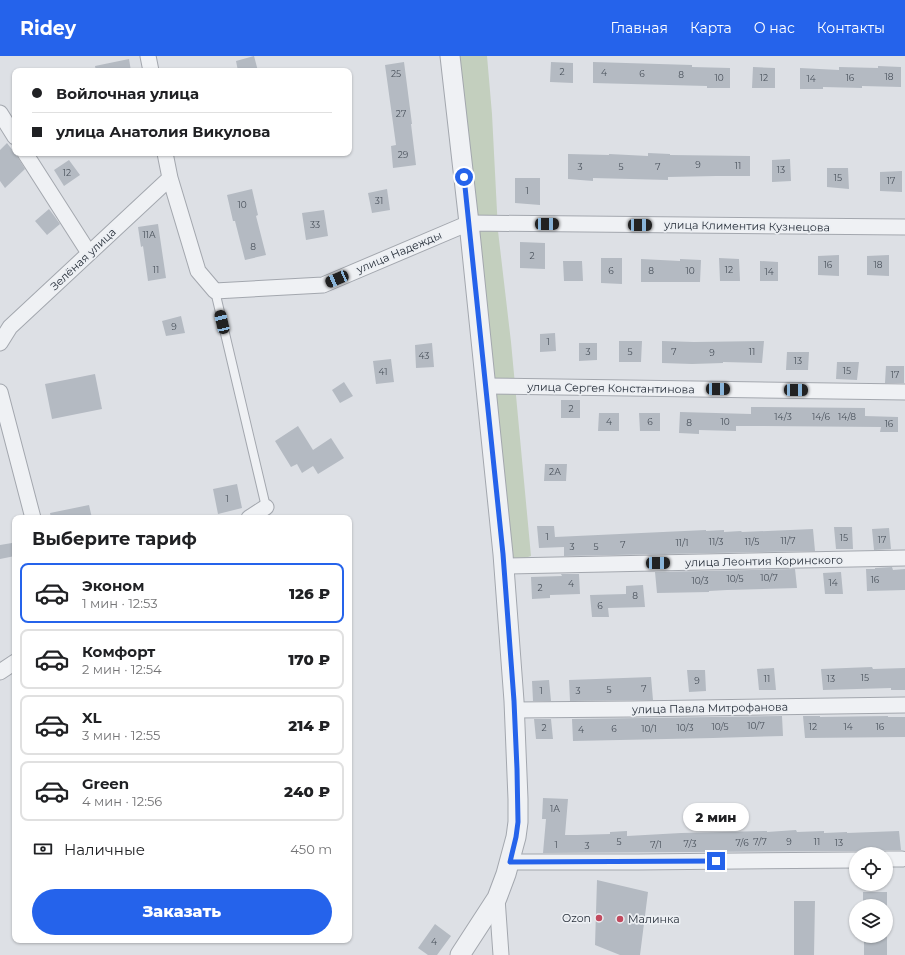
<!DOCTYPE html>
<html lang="ru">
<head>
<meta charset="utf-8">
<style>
  body { margin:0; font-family:Montserrat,sans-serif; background:#f6f6f6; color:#202124; height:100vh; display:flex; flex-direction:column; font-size:15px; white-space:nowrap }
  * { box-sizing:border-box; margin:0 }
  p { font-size:13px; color:#757577 }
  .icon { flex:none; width:22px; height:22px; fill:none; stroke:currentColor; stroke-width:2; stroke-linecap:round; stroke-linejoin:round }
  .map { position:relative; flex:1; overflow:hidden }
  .panel { position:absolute; left:12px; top:459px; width:340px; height:428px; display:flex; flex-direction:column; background:#fff; border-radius:8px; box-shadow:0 1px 3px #0004 }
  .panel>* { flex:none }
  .top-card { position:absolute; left:12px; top:12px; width:340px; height:88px; border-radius:8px; box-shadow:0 1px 3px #0004; display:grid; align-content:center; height:88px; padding:0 20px; background:#fff }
  .controls { position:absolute; left:849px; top:791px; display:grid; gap:8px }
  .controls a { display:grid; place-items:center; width:44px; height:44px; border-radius:50%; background:#fff; box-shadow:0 1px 3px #0004; font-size:20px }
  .end { position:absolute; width:18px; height:18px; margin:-9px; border:5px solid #2563eb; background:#fff; box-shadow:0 0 0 2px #fff }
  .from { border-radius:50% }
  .bubble { position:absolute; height:28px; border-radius:14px; background:#fff; box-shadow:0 1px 3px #0004; font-size:13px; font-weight:800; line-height:28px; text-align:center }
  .car { position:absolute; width:12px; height:24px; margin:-12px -6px; border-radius:5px; box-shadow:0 0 3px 1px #0007; background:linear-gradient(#222 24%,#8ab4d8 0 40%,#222 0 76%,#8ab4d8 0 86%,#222 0) }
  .top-card b { display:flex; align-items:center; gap:14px; height:38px; font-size:15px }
  .top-card b+b { border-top:1px solid #e0e0e0 }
  .top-card i { width:10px; height:10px; background:#202124 }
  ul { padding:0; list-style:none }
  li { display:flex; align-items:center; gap:12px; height:60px; margin:0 8px 6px; padding:0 12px; border:2px solid #e0e0e0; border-radius:8px }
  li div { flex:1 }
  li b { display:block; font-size:15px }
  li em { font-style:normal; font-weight:800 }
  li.current { border-color:#2563eb }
  li>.icon { width:36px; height:36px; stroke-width:1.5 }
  h2 { padding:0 20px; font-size:18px; line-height:48px }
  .pay { display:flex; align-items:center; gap:10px; height:44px; padding:0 20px; font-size:15px }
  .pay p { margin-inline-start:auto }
  .cta { display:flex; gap:8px; margin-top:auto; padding:8px 20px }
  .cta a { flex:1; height:46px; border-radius:24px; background:#2563eb; color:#fff; font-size:16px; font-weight:800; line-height:46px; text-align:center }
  header { display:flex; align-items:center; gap:24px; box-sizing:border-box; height:56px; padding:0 20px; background:#2563eb; color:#fff }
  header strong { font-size:19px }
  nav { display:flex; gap:22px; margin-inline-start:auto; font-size:14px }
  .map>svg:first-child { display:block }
  .green { fill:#c3cfbe }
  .building { fill:#b4bac2 }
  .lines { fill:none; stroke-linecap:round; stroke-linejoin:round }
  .service-casing { stroke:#a3a7ae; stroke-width:10 }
  .minor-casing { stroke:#a3a7ae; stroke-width:17 }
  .tertiary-casing { stroke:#a3a7ae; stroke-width:21 }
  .service { stroke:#eff1f4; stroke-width:8 }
  .minor { stroke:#eff1f4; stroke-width:15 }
  .tertiary { stroke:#eff1f4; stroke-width:19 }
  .route { stroke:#2563eb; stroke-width:5 }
  .poi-dot { fill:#c24a5e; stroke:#eceff3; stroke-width:1.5 }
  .labels { text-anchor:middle; stroke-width:3.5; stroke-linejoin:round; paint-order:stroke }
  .number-label { font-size:9px; fill:#4a525c }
  .street-label { font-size:11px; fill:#272f3a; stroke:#eceff3 }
  .poi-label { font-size:11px; fill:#272f3a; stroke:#eceff3; text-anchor:end }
</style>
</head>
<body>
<header>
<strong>Ridey</strong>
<nav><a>Главная</a><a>Карта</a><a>О нас</a><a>Контакты</a></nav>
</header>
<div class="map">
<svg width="905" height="899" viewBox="0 0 905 899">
  <rect width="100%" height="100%" fill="#dde0e5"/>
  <path class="green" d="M455 0H487L492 58 498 175 511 286 531 500 513 506Z"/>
  <path class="building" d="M254 0 258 15H238L236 5Z
    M129 3 131 15H96L95 10Z
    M404 6 412 68H411L416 109 393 112 391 90 396 89 385 9Z
    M551 6 573 7V27L550 26Z
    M593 6 692 9V11L730 12V32H707V30L593 27Z
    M878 10 901 11V31L862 30V32L823 31V33H800V12L839 14V11L878 12Z
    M753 11 775 12V32H752Z
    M7 87 17 100 25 113 5 132 0 125V94Z
    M648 97 670 98V99L750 100V120H716L668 121V124L593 122V125L568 123V98L609 99V98L648 100Z
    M790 103 791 125 772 126V104Z
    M69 104 80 119 64 130 54 114Z
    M827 112H848L849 133 827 131Z
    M902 115V136L880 135V116Z
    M515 122H540V149L515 147Z
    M252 133 258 159 256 160 266 199 245 204 235 165H233L227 139Z
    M387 133 390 154 372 157 368 137Z
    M49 153 55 161 60 168 47 179 35 165Z
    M324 154 328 180 306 184 302 157Z
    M158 168 166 222 148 225 143 190 141 191 138 171Z
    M520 186 545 187V213L520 212Z
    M839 199V220L818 219V200Z
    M889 199V220L867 219V200Z
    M601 202H622V228L601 227Z
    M719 202 739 203 740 225H720Z
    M641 203 680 205V203L701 204 700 226H641Z
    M563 205H582L583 225H564Z
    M760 205 778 206V225H760Z
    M181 260 185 277 166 280 162 265Z
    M555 277 556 295 540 296V278Z
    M619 285H642L641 306H619Z
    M662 285 694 286 764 285 762 307 723 306V307L692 308 662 307Z
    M432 287 434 311 416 312 415 289Z
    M579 287H597V304L579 305Z
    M787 296H809L808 314H786Z
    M391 303 394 326 376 328 373 305Z
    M837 306H859L857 324 836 323Z
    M886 310H904V327H885Z
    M95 318 102 353 52 363 45 328Z
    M344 326 353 340 340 347 332 334Z
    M561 344H580V362H561Z
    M751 351 865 352V360L898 361V376H880L881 371 764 370H736V375L699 374V378L679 377 680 356 751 358Z
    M599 357H619V375H598Z
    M639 357H660V375H640Z
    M298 370 313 394 331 382 344 402 318 418 313 410 302 417 297 408 291 411 275 385Z
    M545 408H567L566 425H544Z
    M237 428 242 452 218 458 213 433Z
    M89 449 92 462H51L50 457Z
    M537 470H554L555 481 706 474V475L724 474V476L741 475 742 476 813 473 815 495 564 500V491L539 492Z
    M834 471H852L853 493H836Z
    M889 472 891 493 874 494 872 473Z
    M12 487 15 500 0 503V489Z
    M892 511 893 514 905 513V534L867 535 866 513H875V512Z
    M795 513 797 532 727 534 709 535V536L657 537 655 516Z
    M841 516 843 538H825L823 517Z
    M561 518H579L580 538 550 539V542L532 543 531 521 562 520Z
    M643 529 645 551 608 552 609 561H592L590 539 626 538V530Z
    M872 611 873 613 905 612V634H891V632L823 634 821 613Z
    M774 612 776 634H759L757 613Z
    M687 614H705L706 635 689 636Z
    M651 621 653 644 570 645 569 624Z
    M549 624 551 645H533L532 625Z
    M782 660 783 680 713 682 573 685 572 663Z
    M803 660H820V661L888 660V661H905V681L805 682Z
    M534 663H551L553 683H536Z
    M543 742 568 743 565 779H577L610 778V776L627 775V780L681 777 767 775V776L796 774 797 776 824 775V777L847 776V777L899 775 901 794H886L882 795 880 797 862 798 860 796 856 795 543 797 546 763H542Z
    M597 824 648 836 640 899H620L595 889Z
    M863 836H887V850H863Z
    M794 845H815L814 899H794Z
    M435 868 451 880 437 899H428L418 892Z
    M864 880H887V899H864Z"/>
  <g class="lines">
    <g class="service-casing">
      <path id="service" d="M215 235 266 451"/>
    </g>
    <g class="minor-casing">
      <path id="minor" d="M148 0 151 15
        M0 57 15 81
        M25 97 89 197
        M165 97 170 122 198 215 215 235 323 229 469 167 905 171
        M0 287 10 271 170 122
        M485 330 905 336
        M0 336 33 462
        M249 462 266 451
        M504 510 905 502
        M0 616 15 606
        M514 654 632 653 905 649
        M886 803H902
        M510 806H638L856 804
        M497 842 501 899"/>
    </g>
    <g class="tertiary-casing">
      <path id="tertiary" d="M450 0 469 167 503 498 514 645 518 743V766L516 781 506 818 497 842 460 899"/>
    </g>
    <use href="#service" class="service"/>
    <use href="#minor" class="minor"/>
    <use href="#tertiary" class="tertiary"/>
  </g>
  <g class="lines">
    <path class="route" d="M464 121 503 498 514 645 517 713 518 766 516 781 510 806 716 805"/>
  </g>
  <g class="poi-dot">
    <circle cx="599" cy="862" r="4"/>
    <circle cx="620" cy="863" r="4"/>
  </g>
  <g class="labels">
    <g class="number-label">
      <text x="562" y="19">2</text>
      <text x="604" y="20">4</text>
      <text x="396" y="21">25</text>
      <text x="642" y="21">6</text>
      <text x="681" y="22">8</text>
      <text x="889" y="24">18</text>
      <text x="719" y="25">10</text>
      <text x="764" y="25">12</text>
      <text x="850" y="25">16</text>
      <text x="811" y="26">14</text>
      <text x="401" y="61">27</text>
      <text x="403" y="102">29</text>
      <text x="698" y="112">9</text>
      <text x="738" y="113">11</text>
      <text x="580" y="114">3</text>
      <text x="621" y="114">5</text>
      <text x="658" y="114">7</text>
      <text x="781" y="117">13</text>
      <text x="67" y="120">12</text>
      <text x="838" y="125">15</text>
      <text x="891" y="128">17</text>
      <text x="527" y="138">1</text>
      <text x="379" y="148">31</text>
      <text x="242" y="152">10</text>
      <text x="315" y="172">33</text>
      <text x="149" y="182">11А</text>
      <text x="253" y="194">8</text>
      <text x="532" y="203">2</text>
      <text x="828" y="212">16</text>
      <text x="878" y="212">18</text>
      <text x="156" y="217">11</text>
      <text x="729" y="217">12</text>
      <text x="611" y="218">6</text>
      <text x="651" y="218">8</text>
      <text x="690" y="218">10</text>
      <text x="769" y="219">14</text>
      <text x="174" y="274">9</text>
      <text x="548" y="289">1</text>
      <text x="588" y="299">3</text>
      <text x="630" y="299">5</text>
      <text x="674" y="299">7</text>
      <text x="752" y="299">11</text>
      <text x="712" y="300">9</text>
      <text x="424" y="303">43</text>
      <text x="798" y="308">13</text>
      <text x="847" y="318">15</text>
      <text x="383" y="319">41</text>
      <text x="895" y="322">17</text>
      <text x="571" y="356">2</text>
      <text x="783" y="364">14/3</text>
      <text x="821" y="364">14/6</text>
      <text x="847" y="364">14/8</text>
      <text x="609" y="369">4</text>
      <text x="650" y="369">6</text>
      <text x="725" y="369">10</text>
      <text x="689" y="370">8</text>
      <text x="889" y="371">16</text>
      <text x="555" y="419">2А</text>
      <text x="227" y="446">1</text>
      <text x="547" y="484">1</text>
      <text x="844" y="485">15</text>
      <text x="882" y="487">17</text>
      <text x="788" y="488">11/7</text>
      <text x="716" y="489">11/3</text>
      <text x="752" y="489">11/5</text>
      <text x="682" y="490">11/1</text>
      <text x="623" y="492">7</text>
      <text x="572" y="494">3</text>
      <text x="596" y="494">5</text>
      <text x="769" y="525">10/7</text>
      <text x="735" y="526">10/5</text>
      <text x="875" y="527">16</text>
      <text x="700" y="528">10/3</text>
      <text x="833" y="530">14</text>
      <text x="571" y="531">4</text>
      <text x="540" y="535">2</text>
      <text x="635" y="543">8</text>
      <text x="600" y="553">6</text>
      <text x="865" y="625">15</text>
      <text x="767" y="626">11</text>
      <text x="831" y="626">13</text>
      <text x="697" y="628">9</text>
      <text x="644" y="636">7</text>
      <text x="609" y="637">5</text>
      <text x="541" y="638">1</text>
      <text x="578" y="638">3</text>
      <text x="756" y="673">10/7</text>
      <text x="720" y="674">10/5</text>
      <text x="813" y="674">12</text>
      <text x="848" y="674">14</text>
      <text x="880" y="674">16</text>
      <text x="544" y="675">2</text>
      <text x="685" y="675">10/3</text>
      <text x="614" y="676">6</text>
      <text x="649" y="676">10/1</text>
      <text x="581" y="677">4</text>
      <text x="555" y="756">1А</text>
      <text x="619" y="789">5</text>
      <text x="760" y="789">7/7</text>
      <text x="789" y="789">9</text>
      <text x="817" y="789">11</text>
      <text x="742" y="790">7/6</text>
      <text x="839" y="790">13</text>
      <text x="690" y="791">7/3</text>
      <text x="556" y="792">1</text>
      <text x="656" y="792">7/1</text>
      <text x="587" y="793">3</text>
      <text x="434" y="889">4</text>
    </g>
    <g class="street-label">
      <text transform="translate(747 170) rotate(1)" y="4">улица Климентия Кузнецова</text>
      <text transform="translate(399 196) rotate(-23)" y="4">улица Надежды</text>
      <text transform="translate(83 203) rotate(-43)" y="4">Зелёная улица</text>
      <text transform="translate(611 332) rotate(1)" y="4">улица Сергея Константинова</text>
      <text transform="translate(764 505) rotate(-1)" y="4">улица Леонтия Коринского</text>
      <text transform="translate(710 652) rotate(-1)" y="4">улица Павла Митрофанова</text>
    </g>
    <g class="poi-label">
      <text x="591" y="866">Ozon</text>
      <text x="628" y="867" text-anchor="start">Малинка</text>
    </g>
  </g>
</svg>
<div class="controls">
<a><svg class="icon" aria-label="locate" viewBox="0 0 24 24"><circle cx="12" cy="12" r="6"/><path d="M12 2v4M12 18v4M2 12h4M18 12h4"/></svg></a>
<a><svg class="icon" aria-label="layers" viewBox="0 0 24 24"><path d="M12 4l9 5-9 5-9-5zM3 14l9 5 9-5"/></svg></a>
</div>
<i class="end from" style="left:464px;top:121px"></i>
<i class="end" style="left:716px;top:805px"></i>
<div class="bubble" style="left:683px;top:747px;width:66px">2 мин</div>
<i class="car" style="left:547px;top:168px;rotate:90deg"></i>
<i class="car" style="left:640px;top:169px;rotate:91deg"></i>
<i class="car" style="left:337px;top:223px;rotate:247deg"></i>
<i class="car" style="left:222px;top:266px;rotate:347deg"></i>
<i class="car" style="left:718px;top:333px;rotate:91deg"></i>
<i class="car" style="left:796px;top:334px;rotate:91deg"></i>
<i class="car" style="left:658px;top:507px;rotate:89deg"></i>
<div class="top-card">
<b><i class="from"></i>Войлочная улица</b>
<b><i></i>улица Анатолия Викулова</b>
</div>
<section class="panel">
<h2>Выберите тариф</h2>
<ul>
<li class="current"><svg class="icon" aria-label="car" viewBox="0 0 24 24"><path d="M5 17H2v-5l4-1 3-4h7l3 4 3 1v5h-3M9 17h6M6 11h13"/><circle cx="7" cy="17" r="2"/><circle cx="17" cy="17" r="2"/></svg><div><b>Эконом</b><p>1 мин · 12:53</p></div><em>126 ₽</em></li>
<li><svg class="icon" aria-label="car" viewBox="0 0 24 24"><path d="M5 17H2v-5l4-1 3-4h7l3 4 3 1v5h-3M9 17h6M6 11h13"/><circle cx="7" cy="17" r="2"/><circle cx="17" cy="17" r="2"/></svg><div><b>Комфорт</b><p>2 мин · 12:54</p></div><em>170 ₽</em></li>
<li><svg class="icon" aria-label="car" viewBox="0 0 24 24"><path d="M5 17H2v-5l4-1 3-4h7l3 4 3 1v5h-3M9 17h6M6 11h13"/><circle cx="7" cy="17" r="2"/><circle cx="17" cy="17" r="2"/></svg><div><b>XL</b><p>3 мин · 12:55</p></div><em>214 ₽</em></li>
<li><svg class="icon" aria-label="car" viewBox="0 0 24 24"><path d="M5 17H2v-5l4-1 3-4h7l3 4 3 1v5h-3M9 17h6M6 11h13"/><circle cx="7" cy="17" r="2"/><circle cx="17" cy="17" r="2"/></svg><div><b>Green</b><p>4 мин · 12:56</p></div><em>240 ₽</em></li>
</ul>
<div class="pay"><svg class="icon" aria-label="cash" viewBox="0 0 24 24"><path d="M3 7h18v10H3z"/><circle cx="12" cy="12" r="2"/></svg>Наличные<p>450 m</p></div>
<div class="cta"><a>Заказать</a></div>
</section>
</div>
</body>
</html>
